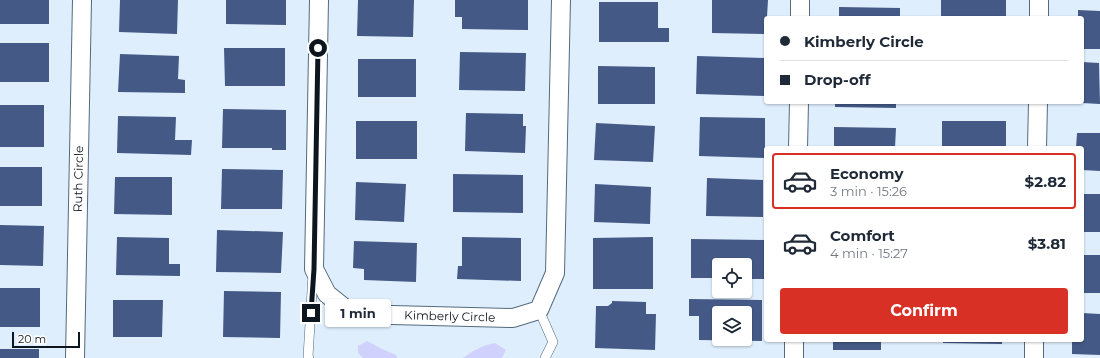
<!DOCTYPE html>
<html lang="en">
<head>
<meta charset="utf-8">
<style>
  body { margin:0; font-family:Montserrat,sans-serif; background:#f6f6f7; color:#1f2937; height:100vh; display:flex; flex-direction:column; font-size:15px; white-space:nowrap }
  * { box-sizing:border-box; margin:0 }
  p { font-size:13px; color:#747a83 }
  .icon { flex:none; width:22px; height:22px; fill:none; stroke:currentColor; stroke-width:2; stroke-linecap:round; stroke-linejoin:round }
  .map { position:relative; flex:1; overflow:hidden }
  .drawer { position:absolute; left:764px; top:146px; width:320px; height:196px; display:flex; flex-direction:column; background:#fff; border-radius:4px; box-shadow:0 1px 3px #0004 }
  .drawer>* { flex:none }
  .hud { position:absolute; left:764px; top:16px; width:320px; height:88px; border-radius:4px; box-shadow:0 1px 3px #0004; display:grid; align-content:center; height:88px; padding:0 16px; background:#fff }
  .tools { position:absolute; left:712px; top:258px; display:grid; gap:8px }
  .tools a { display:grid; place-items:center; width:40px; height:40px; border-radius:4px; background:#fff; box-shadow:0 1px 3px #0004; font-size:20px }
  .scale { position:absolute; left:12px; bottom:10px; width:68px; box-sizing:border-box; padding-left:4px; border:2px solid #0d161e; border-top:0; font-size:11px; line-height:14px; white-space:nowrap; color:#0d161e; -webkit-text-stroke:3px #fff; paint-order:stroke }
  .end { position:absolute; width:18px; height:18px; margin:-9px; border:5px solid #0d161e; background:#fff; box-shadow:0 0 0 2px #fff }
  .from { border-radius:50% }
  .bubble { position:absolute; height:28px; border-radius:4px; background:#fff; box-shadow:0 1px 3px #0004; font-size:13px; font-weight:700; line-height:28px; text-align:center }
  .hud b { display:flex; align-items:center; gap:14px; height:38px; font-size:15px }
  .hud b+b { border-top:1px solid #e0e1e3 }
  .hud i { width:10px; height:10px; background:#1f2937 }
  ul { padding:7px 0 0; list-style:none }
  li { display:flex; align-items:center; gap:12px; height:56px; margin:0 8px 6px; padding:0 8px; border:2px solid transparent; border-radius:4px }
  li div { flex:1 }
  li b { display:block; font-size:15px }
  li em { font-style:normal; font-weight:700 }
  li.active { border-color:#d93025 }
  li>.icon { width:36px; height:36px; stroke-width:1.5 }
  .button { display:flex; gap:8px; margin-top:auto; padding:8px 16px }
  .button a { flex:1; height:46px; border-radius:4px; background:#d93025; color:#fff; font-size:16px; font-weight:700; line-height:46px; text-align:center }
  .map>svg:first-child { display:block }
  .green { fill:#d0d1fc }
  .building { fill:#445986; fill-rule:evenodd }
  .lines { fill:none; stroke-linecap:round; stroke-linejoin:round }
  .lane-casing { stroke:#536a7e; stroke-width:10 }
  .street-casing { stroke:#536a7e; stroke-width:20 }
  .lane { stroke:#fff; stroke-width:9 }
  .street { stroke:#fff; stroke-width:18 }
  .route { stroke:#0d161e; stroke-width:5 }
  .labels { text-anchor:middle; stroke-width:4; stroke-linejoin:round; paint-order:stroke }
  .street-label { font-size:12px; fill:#0d161e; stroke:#fff }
</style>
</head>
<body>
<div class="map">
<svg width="1100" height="358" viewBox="0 0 1100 358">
  <rect width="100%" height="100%" fill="#deeefc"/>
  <path class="green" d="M367 341 382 349 396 355 397 358H363L358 353V346Z
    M495 343 506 350 502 358H463C472 351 483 345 495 343Z"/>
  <path class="building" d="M0 0H49V24H0Z
    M120 0H178L177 34 119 32Z
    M226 0H286V25L226 24Z
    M358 0H414L413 37 357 36Z
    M455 0H528V30L462 29V17H455Z
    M712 0H768L766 34 712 33Z
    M941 0H1006V18H941Z
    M599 2H658V28H669V42H599Z
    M839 7 900 8V18H839Z
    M1078 10 1100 11V49H1082V18H1078Z
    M0 43H49V82H0Z
    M224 48H285V86H225Z
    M460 52 526 53 525 91 459 90Z
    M120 54 179 56 178 79 185 80V93L118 92Z
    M697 56 765 58V96L696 94Z
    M358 59H416V97H358Z
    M1082 62 1099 63 1100 104 1082 103Z
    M598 66 655 67V104H598Z
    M835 102H896V108L835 107Z
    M0 105H44V147H0Z
    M223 109 286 110V150H272V148H222Z
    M466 113 523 114V126H526L525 153 465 151Z
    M118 116 176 117 175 140H192L191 155 117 153Z
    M700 117 765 118V158L699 156Z
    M356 121H417V159H356Z
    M942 121H1006V148H942Z
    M596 123 655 126 653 162 594 160Z
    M834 127 896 128 895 148H834Z
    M1077 133H1100V171L1082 170V148H1076Z
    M0 167H42V206H0Z
    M222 169 283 170 282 209H221Z
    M453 174 523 175V213L453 212Z
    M115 177H172V215L114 214Z
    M707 178 763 180V217L706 216Z
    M356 182 406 184 404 222 355 220Z
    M595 184 651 187 650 224 594 222Z
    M1082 194H1100V232H1082Z
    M0 225 44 226 43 266 0 265Z
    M217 230 283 232 281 273 216 272Z
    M117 237 169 238V264H180V276L116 275Z
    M462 237 521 238V281L457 279 458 266H462Z
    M653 237V289H593V238Z
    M691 239 765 240V279H745V265H719V278H691Z
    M354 241 417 243 416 282 364 280V269L353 268Z
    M1082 255H1100V293H1082Z
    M0 288H40V327H0Z
    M224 291 281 292 280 338 223 337Z
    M689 299 762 300V341L699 340V316H689ZM719 313H745V339H719Z
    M113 300H163L162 337H113Z
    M612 301 646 302V314H656L655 350 595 348 596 306H608L612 303Z
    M1082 313 1100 314V355L1072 354V340H1082Z
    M833 340H881V350H833Z
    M943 340H1002V344L943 343Z
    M0 349H39V358H0Z"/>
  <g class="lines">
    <g class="lane-casing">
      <path id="lane" d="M539 310 553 342 545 358
        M309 358 308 357 313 274"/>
    </g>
    <g class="street-casing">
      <g id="street">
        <path id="s1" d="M319 0 314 269 327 294 352 314 513 318 539 310 555 273 561 0"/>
        <path d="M800 18V0"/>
        <path d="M1039 18V0"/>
        <path d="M798 148 799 102"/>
        <path d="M1037 148 1038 102"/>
        <path id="s2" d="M75 358 82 0"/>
        <path d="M794 358V340"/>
        <path d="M1034 358V340"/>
      </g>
    </g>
    <use href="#lane" class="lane"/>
    <use href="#street" class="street"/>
  </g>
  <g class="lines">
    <path class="route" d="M311 313 314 269 318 48"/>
  </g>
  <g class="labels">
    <g class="street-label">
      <text dy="4" stroke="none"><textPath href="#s2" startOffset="179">Ruth Circle</textPath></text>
      <text dy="4" stroke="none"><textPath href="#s1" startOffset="427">Kimberly Circle</textPath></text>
    </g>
  </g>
</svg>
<div class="tools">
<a><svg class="icon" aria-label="locate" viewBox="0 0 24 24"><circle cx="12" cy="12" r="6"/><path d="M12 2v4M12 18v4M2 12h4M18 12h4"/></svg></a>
<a><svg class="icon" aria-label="layers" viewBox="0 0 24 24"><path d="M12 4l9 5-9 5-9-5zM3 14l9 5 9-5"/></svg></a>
</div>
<div class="scale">20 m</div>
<i class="end from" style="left:318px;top:48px"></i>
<i class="end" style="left:311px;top:313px"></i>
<div class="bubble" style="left:325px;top:299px;width:66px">1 min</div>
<div class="hud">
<b><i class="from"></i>Kimberly Circle</b>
<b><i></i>Drop-off</b>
</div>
<section class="drawer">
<ul>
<li class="active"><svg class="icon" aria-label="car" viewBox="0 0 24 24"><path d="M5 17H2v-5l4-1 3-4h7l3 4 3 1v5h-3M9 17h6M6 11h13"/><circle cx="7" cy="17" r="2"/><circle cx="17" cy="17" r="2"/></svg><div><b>Economy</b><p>3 min · 15:26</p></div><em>$2.82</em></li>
<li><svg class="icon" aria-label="car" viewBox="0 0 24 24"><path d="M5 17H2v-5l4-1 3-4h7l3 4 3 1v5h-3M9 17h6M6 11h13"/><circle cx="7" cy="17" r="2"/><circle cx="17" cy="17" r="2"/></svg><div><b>Comfort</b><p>4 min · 15:27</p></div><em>$3.81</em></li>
</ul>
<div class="button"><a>Confirm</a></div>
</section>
</div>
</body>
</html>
